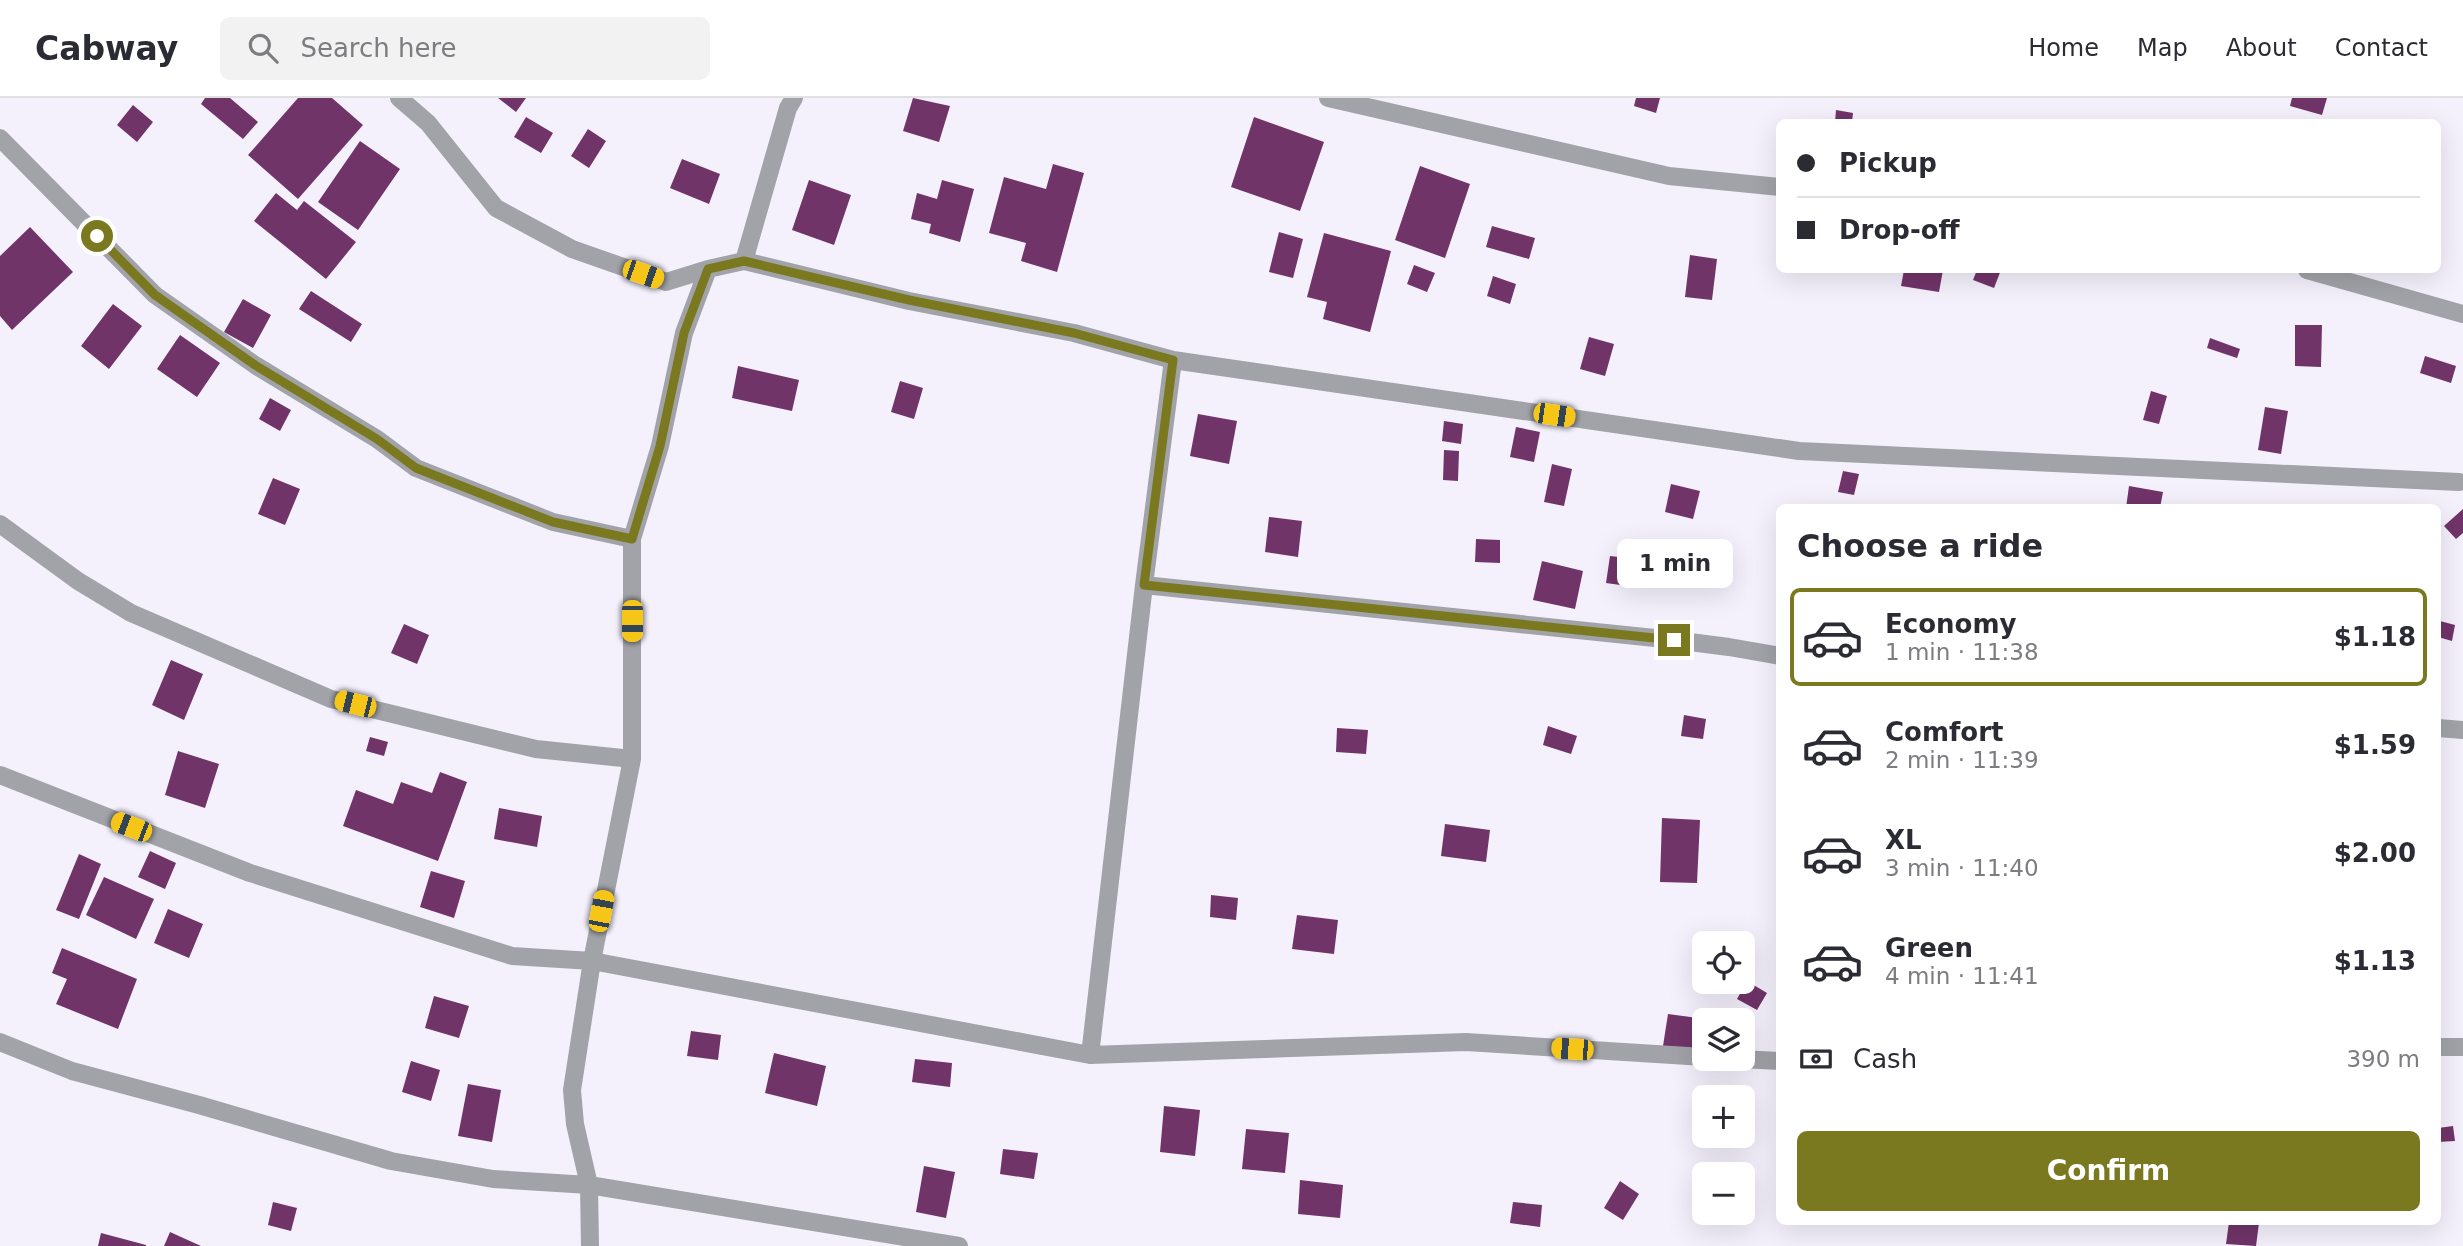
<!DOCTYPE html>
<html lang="en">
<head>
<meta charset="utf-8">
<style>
  body { margin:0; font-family:"DejaVu Sans",sans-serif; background:#f2f2f3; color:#2b2b33; height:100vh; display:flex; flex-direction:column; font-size:26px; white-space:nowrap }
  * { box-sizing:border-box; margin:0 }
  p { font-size:23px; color:#7c7c81 }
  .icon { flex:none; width:38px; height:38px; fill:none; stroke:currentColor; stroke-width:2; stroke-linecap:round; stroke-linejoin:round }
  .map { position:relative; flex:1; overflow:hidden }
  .details { position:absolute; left:1776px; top:406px; width:665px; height:721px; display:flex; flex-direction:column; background:#fff; border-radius:10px; box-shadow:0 7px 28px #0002 }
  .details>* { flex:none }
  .top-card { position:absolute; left:1776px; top:21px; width:665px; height:154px; border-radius:10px; box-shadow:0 7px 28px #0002; display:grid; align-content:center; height:154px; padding:0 21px; background:#fff }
  .buttons { position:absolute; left:1692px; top:833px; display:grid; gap:14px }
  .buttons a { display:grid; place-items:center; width:63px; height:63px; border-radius:10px; background:#fff; box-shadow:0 7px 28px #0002; font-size:35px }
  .end { position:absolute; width:32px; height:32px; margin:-16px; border:9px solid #7b7920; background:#fff; box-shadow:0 0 0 4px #fff }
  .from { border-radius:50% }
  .bubble { position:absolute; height:49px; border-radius:10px; background:#fff; box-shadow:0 7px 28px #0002; font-size:23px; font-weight:700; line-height:49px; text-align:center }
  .car { position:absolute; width:21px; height:42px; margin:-21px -10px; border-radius:9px; box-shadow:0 0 5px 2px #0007; background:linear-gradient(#f5c518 24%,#345 0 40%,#f5c518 0 76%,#345 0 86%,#f5c518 0) }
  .top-card b { display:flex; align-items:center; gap:24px; height:66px; font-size:26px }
  .top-card b+b { border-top:2px solid #e1e1e2 }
  .top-card i { width:18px; height:18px; background:#2b2b33 }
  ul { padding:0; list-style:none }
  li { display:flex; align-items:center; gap:21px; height:98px; margin:0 14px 10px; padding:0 7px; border:4px solid transparent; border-radius:10px }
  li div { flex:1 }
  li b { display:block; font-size:26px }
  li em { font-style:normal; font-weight:700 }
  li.active { border-color:#7b7920 }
  li>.icon { width:63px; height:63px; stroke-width:1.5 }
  h2 { padding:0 21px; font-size:32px; line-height:84px }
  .pay { display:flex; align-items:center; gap:18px; height:77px; padding:0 21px; font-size:26px }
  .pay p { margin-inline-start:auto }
  .action { display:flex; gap:14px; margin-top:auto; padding:14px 21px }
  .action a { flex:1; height:80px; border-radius:10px; background:#7b7920; color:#fff; font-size:28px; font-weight:700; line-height:80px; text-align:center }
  header { display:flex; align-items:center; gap:42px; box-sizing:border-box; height:98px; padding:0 35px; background:#fff; border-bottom:2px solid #e1e1e2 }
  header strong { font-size:33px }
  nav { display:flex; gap:38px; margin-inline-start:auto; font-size:24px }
  .search { width:490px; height:63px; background:#f2f2f3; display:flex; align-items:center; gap:18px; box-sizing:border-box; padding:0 24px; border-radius:10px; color:#7c7c81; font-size:26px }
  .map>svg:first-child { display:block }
  .building { fill:#713469 }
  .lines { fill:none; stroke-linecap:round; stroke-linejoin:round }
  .minor { stroke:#a1a3a8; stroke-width:18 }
  .route { stroke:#7b7920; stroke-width:9 }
</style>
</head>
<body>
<header>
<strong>Cabway</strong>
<div class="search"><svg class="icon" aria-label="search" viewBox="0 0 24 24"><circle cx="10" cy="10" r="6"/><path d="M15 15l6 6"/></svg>Search here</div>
<nav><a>Home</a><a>Map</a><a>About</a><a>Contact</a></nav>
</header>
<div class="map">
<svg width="2463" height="1148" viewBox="0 0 2463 1148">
  <rect width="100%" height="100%" fill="#f4f1fd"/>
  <path class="building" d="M205 0H230L258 24 243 41 201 6Z
    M298 0H332L363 27 298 101 248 57Z
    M498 0H526L516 14Z
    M913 0 950 8 939 44 903 33Z
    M1636 0H1660L1656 15 1634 8Z
    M2292 0H2327L2322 17 2290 8Z
    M133 7 153 24 137 44 117 27Z
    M1836 12 1853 15 1852 24H1835Z
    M526 19 553 35 541 55 514 39Z
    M1254 19 1324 44 1300 113 1231 89Z
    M588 31 606 43 589 70 571 58Z
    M360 43 400 71 358 132 318 104Z
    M682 61 720 76 709 106 670 90Z
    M1053 66 1084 75 1057 174 1021 163 1026 145 989 135 1004 79 1046 91Z
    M1420 68 1470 86 1445 160 1395 142Z
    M809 82 851 97 834 147 792 132Z
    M942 82 974 91 960 144 929 135 931 126 911 121 917 95 937 101Z
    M276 95 297 112 304 103 356 144 326 181 254 123Z
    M1492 128 1535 140 1529 161 1486 149Z
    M30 129 73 174 12 232 0 218V158Z
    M1279 134 1303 141 1293 180 1269 174Z
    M1324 135 1391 153 1370 234 1323 221 1327 204 1307 199Z
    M1690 157 1717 161 1712 202 1685 199Z
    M1414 167 1435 175 1427 194 1407 186Z
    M1904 172H1943L1939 194 1901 188Z
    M1977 172H2001L1994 190 1973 182Z
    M1493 178 1516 186 1510 206 1487 198Z
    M311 193 362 226 351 244 299 211Z
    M243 201 271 217 253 250 224 234Z
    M113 206 142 228 109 271 81 248Z
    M2295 227H2322L2321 269 2295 268Z
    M180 237 220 265 197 299 157 271Z
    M1589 239 1614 246 1605 278 1580 271Z
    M2210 240 2240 251 2237 260 2207 250Z
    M2425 258 2456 268 2451 285 2420 275Z
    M738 268 799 282 792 313 732 300Z
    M900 283 923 290 914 321 891 314Z
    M2151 293 2167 298 2159 326 2143 322Z
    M270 300 291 312 280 333 259 321Z
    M2265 309 2288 313 2281 356 2258 352Z
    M1198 316 1237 323 1229 366 1190 358Z
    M1444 323 1463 326 1461 346 1442 343Z
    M1516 329 1540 334 1534 364 1510 359Z
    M1444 352 1459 353 1458 383 1443 382Z
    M1552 366 1572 371 1564 408 1544 404Z
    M1843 373 1859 376 1854 397 1838 394Z
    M273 380 300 391 285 427 258 416Z
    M1671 386 1700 393 1693 421 1665 414Z
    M2129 388 2163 394 2160 410H2126Z
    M2463 411V435L2456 441 2444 428Z
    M1269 419 1302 423 1298 459 1265 454Z
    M1476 441 1500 442V465L1475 464Z
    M1610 458 1646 462 1642 490 1606 485Z
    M1542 463 1583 473 1575 511 1533 502Z
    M2440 523 2455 527 2452 543 2438 539Z
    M404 526 429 537 417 566 391 555Z
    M171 562 203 576 184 622 152 607Z
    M1684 617 1706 621 1703 641 1681 638Z
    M1548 628 1577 638 1571 656 1543 647Z
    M1337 630 1368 632 1366 656 1336 654Z
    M370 639 388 644 384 658 366 653Z
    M178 653 219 666 205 710 165 697Z
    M440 674 467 684 438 763 343 728 356 692 393 706 401 684 432 695Z
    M499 710 542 718 537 749 494 741Z
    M1662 720 1700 722 1697 785 1660 784Z
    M1445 726 1490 732 1486 764 1441 758Z
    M150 753 176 765 165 791 138 779Z
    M79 756 101 766 79 821 56 812Z
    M431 773 465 783 454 820 420 809Z
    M104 779 154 801 136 841 86 817Z
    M1211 797 1238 800 1236 822 1210 819Z
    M168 811 203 826 189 860 154 845Z
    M1297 817 1338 822 1334 856 1292 851Z
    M62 850 137 881 118 931 56 906 67 881 52 875Z
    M1747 883 1767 895 1757 912 1737 901Z
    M434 898 469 908 459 940 425 930Z
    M1668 916 1698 920 1693 953 1663 948Z
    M691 933 721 937 718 962 687 958Z
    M774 955 826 968 817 1008 765 995Z
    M915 961 952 965 950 989 912 984Z
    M411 963 440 972 431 1003 402 994Z
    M468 986 501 992 492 1044 458 1038Z
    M1164 1008 1200 1012 1195 1058 1160 1054Z
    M2453 1028 2455 1043 2438 1044V1030Z
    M1246 1031 1289 1035 1285 1075 1242 1071Z
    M1003 1051 1038 1055 1034 1081 1000 1076Z
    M924 1068 955 1074 946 1120 916 1114Z
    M1300 1082 1343 1087 1340 1120 1298 1116Z
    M1620 1083 1639 1096 1623 1122 1604 1110Z
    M273 1104 297 1110 291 1133 268 1127Z
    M1513 1104 1542 1107 1540 1129 1510 1125Z
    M2229 1124 2259 1125 2256 1148 2226 1146Z
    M170 1134 201 1148H164Z
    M101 1135 146 1147V1148H98Z"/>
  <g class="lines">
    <path class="minor" d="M399 0 428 25 496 110 572 151 666 184 708 171
      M1328 0 1669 78 1780 89
      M0 40 155 197 255 267 377 341 416 370 553 424 632 441
      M744 163 909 203 1074 235 1173 262 1799 353 2459 384
      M2307 172 2463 216
      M0 426 78 483 131 515 331 601 536 651 632 661
      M1144 487 1674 542 1729 549 1780 558
      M2438 630 2463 632
      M0 677 250 775 512 858 592 863 1090 957 1466 944 1704 959
      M0 944 72 973 199 1007 391 1063 493 1081 589 1087 959 1148
      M2438 949H2463
      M1090 957 1144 487 1173 262
      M1740 961 1780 963
      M590 1148 589 1087 575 1026 572 992 592 863 632 661V441L660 348 684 235 708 171 744 163 788 10 794 0"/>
  </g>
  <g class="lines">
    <path class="route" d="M97 138 155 197 255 267 377 341 416 370 553 424 632 441 660 348 684 235 708 171 744 163 909 202 1074 235 1173 262 1144 487 1674 542"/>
  </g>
</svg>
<div class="buttons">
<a><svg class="icon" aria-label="locate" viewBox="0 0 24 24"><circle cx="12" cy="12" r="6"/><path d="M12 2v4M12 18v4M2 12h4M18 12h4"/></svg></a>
<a><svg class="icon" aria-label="layers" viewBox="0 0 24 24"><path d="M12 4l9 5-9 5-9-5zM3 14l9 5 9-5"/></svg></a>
<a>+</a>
<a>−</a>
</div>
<i class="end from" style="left:97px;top:138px"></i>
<i class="end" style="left:1674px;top:542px"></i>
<div class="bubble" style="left:1617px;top:441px;width:116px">1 min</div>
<i class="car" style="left:643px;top:176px;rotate:109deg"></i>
<i class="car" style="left:1554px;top:317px;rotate:98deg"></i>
<i class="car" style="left:632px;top:523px;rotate:180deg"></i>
<i class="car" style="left:355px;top:606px;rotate:284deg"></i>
<i class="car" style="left:131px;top:729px;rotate:291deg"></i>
<i class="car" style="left:601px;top:813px;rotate:11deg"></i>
<i class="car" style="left:1572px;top:951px;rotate:274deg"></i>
<div class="top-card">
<b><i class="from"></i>Pickup</b>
<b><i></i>Drop-off</b>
</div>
<section class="details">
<h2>Choose a ride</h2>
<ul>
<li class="active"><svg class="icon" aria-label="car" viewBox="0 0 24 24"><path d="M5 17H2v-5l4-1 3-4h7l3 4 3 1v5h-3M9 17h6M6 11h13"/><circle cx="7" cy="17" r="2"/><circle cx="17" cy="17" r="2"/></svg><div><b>Economy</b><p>1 min · 11:38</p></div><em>$1.18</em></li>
<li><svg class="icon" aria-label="car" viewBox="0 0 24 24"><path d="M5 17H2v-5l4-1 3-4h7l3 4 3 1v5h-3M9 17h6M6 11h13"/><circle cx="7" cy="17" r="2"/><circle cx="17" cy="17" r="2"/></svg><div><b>Comfort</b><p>2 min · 11:39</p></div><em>$1.59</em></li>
<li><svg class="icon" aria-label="car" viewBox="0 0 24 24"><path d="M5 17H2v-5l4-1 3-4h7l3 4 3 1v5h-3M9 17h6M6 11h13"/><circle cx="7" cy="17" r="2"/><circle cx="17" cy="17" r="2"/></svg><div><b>XL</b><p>3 min · 11:40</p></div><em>$2.00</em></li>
<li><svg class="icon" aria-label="car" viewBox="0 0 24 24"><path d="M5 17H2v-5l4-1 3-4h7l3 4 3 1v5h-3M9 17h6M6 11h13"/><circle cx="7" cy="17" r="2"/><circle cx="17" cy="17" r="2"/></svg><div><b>Green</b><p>4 min · 11:41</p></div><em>$1.13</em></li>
</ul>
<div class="pay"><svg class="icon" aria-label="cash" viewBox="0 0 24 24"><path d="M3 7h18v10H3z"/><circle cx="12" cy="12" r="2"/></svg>Cash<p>390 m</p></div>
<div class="action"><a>Confirm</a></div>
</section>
</div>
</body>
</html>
